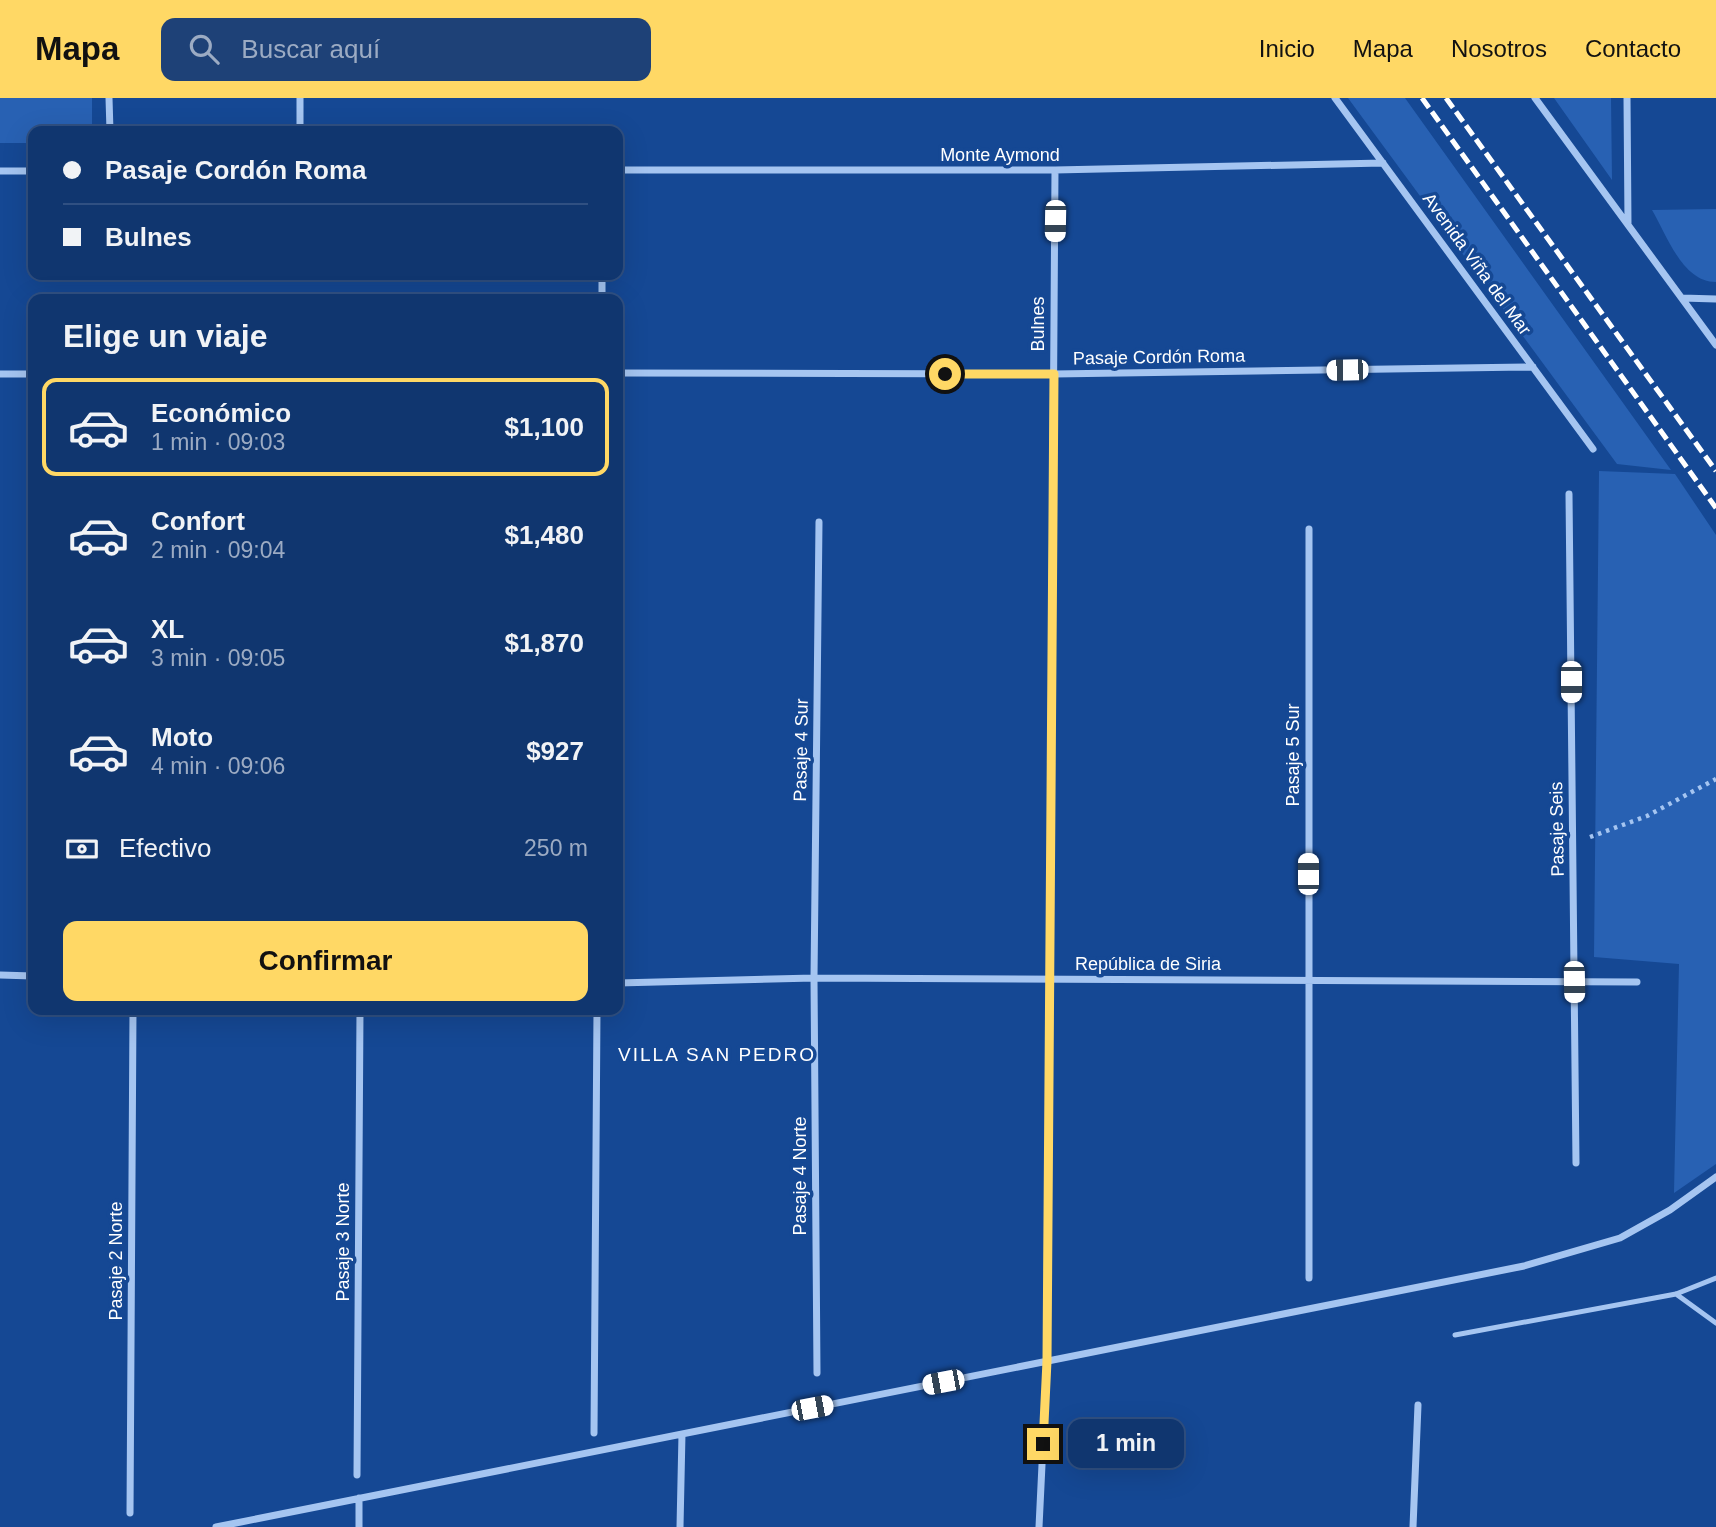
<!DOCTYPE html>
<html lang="es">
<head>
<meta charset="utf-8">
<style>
  body { margin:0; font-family:Arial,sans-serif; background:#1e4177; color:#f1f3f6; height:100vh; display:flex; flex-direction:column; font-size:26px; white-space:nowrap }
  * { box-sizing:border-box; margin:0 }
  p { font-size:23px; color:#9cabc3 }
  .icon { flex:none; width:38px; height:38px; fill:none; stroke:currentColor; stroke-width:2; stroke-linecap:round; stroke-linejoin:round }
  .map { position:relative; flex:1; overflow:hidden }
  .panel { position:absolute; left:28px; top:196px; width:595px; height:721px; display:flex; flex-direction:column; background:#10366f; border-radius:14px; box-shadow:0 7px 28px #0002,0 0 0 2px #305082 }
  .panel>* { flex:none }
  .hud { position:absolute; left:28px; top:28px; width:595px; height:154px; border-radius:14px; box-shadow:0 7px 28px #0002,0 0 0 2px #305082; display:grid; align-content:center; height:154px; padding:0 35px; background:#10366f }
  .end { position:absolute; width:32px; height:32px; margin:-16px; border:9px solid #ffd865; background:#111; box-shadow:0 0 0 4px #111 }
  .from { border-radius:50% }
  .bubble { position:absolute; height:49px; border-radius:14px; background:#10366f; box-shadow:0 7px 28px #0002,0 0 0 2px #305082; font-size:23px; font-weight:700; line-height:49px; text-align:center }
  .car { position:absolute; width:21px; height:42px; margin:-21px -10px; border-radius:9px; box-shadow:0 0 5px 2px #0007; background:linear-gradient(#fff 24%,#345 0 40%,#fff 0 76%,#345 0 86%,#fff 0) }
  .hud b { display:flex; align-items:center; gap:24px; height:66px; font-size:26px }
  .hud b+b { border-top:2px solid #305082 }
  .hud i { width:18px; height:18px; background:#f1f3f6 }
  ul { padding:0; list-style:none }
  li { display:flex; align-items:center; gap:21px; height:98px; margin:0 14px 10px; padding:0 21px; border:4px solid transparent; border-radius:14px }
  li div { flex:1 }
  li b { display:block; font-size:26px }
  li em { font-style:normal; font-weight:700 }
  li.current { border-color:#ffd865 }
  li>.icon { width:63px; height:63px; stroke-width:1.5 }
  h2 { padding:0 35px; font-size:32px; line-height:84px }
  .pay { display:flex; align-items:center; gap:18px; height:77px; padding:0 35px; font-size:26px }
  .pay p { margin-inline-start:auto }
  .primary-button { display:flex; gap:14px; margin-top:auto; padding:14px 35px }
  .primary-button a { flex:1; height:80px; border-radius:14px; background:#ffd865; color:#111; font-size:28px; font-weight:700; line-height:80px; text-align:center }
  header { display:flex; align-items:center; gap:42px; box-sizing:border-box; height:98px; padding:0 35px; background:#ffd865; color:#111 }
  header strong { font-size:33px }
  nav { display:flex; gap:38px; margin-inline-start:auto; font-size:24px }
  .search { width:490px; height:63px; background:#1e4177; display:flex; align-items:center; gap:18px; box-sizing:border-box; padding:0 24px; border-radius:14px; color:#9cabc3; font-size:26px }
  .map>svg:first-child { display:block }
  .green { fill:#2861b3 }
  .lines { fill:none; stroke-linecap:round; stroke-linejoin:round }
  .path { stroke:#a5c5f1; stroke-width:4.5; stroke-dasharray:3.5 5; stroke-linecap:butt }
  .lane { stroke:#a5c5f1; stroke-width:5 }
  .street { stroke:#a5c5f1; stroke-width:7 }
  .rail { stroke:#fff; stroke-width:5; stroke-dasharray:12 5; stroke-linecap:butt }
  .route { stroke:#ffd865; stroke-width:9 }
  .labels { text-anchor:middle; stroke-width:7; stroke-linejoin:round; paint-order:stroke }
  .street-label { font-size:18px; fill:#fff; stroke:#154894 }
  .neighbourhood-label { font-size:19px; letter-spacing:2px; fill:#fff; stroke:#154894 }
</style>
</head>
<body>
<header>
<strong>Mapa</strong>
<div class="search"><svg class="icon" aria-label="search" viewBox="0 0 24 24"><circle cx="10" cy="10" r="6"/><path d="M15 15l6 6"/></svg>Buscar aquí</div>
<nav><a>Inicio</a><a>Mapa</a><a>Nosotros</a><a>Contacto</a></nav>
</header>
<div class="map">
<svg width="1716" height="1429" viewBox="0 0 1716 1429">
  <rect width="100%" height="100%" fill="#154894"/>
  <path class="green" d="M0 0H92V33H33V45H0Z
    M1348 0H1405L1671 372 1617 366Z
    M1554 0H1611L1612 82Z
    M1716 111V184C1682 184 1667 137 1652 112Z
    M1599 373 1675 376 1716 437V1066L1674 1095 1679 866 1594 859Z"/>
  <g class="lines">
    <path class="path" d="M1590 739 1647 718 1716 681"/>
    <path class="lane" d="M1676 1196 1716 1225
      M1455 1237 1676 1196 1716 1180"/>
    <path class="street" d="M109 0 110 33
      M300 0V33
      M1335 0 1593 351
      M1535 0 1716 247
      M1627 0 1628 125
      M618 72H1055L1383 65
      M0 73H33
      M602 177V201
      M1682 200 1716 201
      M618 275 1054 276 1533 269
      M0 276H33
      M1569 396 1576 1065
      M0 877 33 878
      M618 885 814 880 1637 884
      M1309 1180V431
      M817 1275 814 880 819 424
      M594 1335 597 912
      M357 1377 360 912
      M130 1415 133 912
      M216 1429 1524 1168 1620 1140 1670 1112 1716 1079
      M359 1429V1400
      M680 1429 682 1336
      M1039 1429 1047 1263 1055 72
      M1413 1429 1418 1307"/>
    <path class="rail" d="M1422 0 1716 410
      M1446 0 1716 373"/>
  </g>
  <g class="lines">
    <path class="route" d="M945 276H1054L1047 1263 1043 1346"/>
  </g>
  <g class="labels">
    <g class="street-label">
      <text x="1000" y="63">Monte Aymond</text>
      <text transform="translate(1477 166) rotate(54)" y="6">Avenida Viña del Mar</text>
      <text transform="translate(1038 226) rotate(-90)" y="6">Bulnes</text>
      <text transform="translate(1159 259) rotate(-1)" y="6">Pasaje Cordón Roma</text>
      <text transform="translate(801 652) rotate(-89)" y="6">Pasaje 4 Sur</text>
      <text transform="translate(1293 657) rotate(-90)" y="6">Pasaje 5 Sur</text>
      <text transform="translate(1557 731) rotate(-91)" y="6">Pasaje Seis</text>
      <text x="1148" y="872">República de Siria</text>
      <text transform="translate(800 1078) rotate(-90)" y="6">Pasaje 4 Norte</text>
      <text transform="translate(343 1144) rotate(-90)" y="6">Pasaje 3 Norte</text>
      <text transform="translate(116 1163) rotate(-90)" y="6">Pasaje 2 Norte</text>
    </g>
    <g class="neighbourhood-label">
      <text x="717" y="963">VILLA SAN PEDRO</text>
    </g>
  </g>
</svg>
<i class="end from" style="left:945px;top:276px"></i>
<i class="end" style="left:1043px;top:1346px"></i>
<div class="bubble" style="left:1068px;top:1321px;width:116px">1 min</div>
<i class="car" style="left:1055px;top:123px;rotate:181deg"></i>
<i class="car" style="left:1347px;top:272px;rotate:269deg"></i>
<i class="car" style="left:1571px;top:584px;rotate:180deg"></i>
<i class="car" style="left:1308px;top:776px;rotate:0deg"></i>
<i class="car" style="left:1574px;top:884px;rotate:179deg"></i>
<i class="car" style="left:943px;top:1284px;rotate:259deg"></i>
<i class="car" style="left:812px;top:1310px;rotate:79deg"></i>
<div class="hud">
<b><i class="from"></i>Pasaje Cordón Roma</b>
<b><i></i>Bulnes</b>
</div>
<section class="panel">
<h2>Elige un viaje</h2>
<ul>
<li class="current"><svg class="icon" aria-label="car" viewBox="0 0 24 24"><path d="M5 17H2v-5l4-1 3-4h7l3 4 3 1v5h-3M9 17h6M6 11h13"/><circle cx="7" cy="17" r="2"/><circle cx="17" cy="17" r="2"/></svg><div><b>Económico</b><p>1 min · 09:03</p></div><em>$1,100</em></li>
<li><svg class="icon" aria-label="car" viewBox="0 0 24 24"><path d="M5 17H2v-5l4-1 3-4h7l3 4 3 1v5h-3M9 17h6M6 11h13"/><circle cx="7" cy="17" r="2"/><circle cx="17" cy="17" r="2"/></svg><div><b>Confort</b><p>2 min · 09:04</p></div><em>$1,480</em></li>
<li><svg class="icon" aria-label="car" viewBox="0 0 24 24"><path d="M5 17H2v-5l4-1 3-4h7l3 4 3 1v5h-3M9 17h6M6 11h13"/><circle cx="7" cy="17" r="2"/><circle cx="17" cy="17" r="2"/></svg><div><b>XL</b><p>3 min · 09:05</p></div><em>$1,870</em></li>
<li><svg class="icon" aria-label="car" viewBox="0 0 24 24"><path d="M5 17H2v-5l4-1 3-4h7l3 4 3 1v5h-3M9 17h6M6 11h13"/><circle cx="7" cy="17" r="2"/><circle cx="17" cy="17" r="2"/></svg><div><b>Moto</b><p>4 min · 09:06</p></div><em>$927</em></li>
</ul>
<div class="pay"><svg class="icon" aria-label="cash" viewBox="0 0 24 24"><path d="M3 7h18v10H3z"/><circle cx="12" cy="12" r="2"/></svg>Efectivo<p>250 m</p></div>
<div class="primary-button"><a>Confirmar</a></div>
</section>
</div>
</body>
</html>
